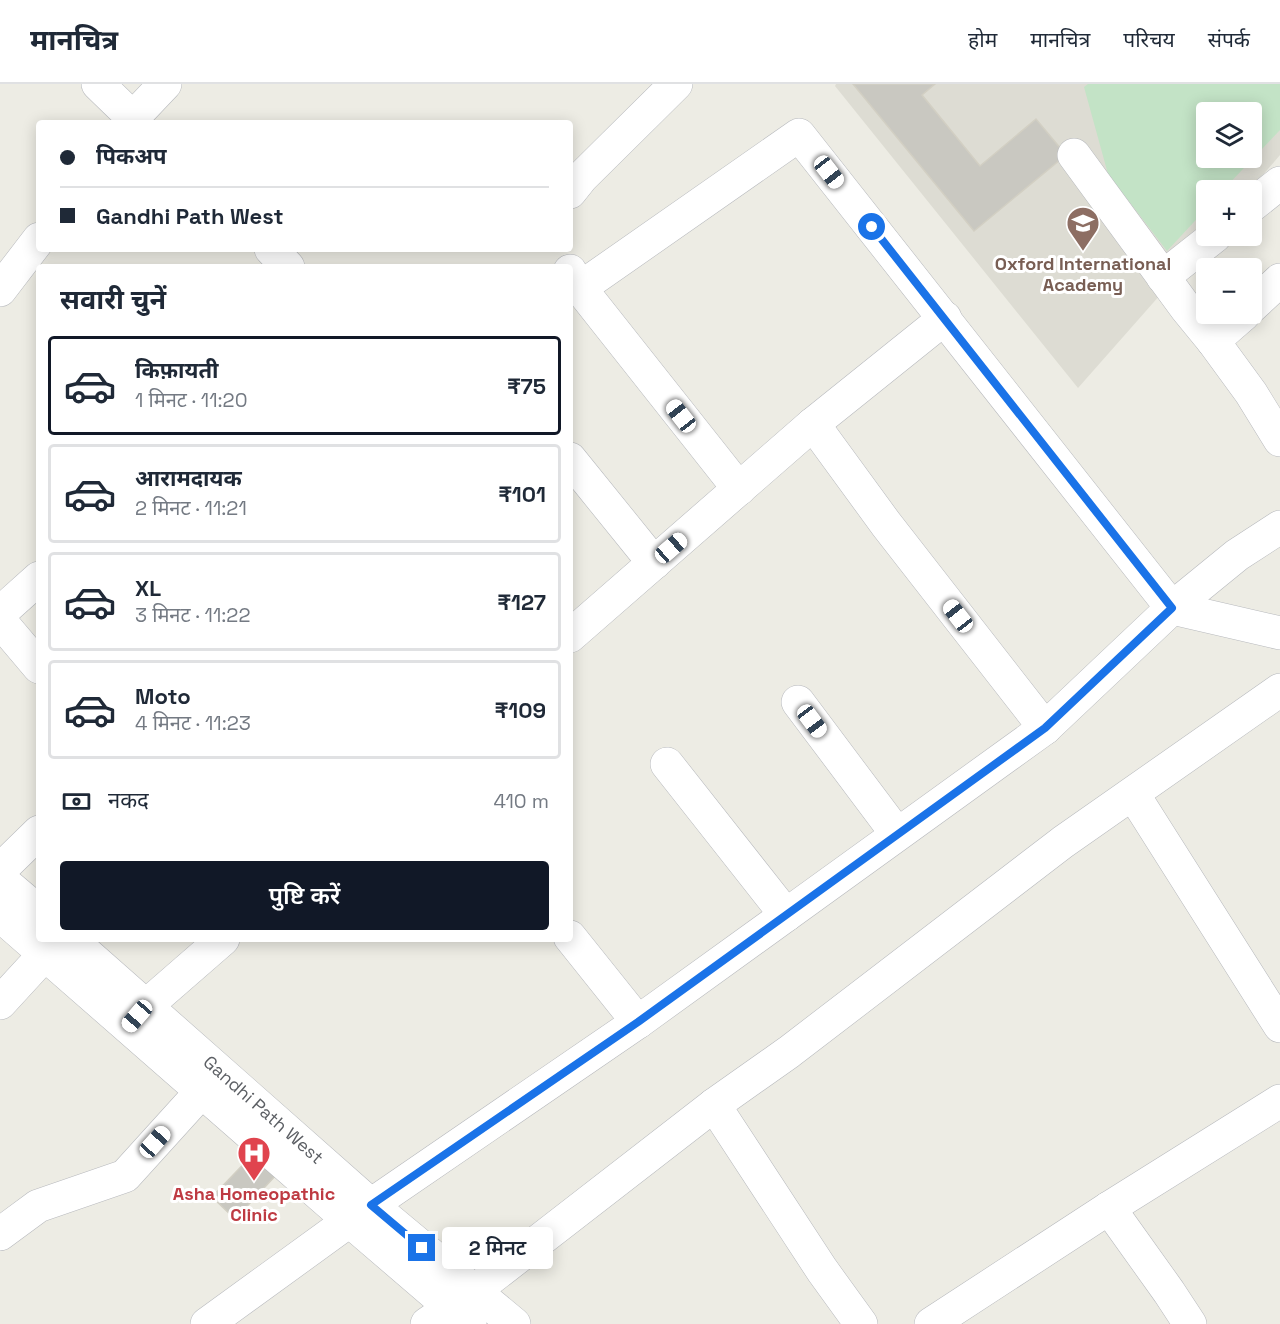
<!DOCTYPE html>
<html lang="hi">
<head>
<meta charset="utf-8">
<style>
  body { margin:0; font-family:"Space Grotesk","Noto Sans Devanagari",sans-serif; background:#f2f2f3; color:#1f2937; height:100vh; display:flex; flex-direction:column; font-size:22px; white-space:nowrap }
  * { box-sizing:border-box; margin:0 }
  p { font-size:20px; color:#747a83 }
  .icon { flex:none; width:33px; height:33px; fill:none; stroke:currentColor; stroke-width:2; stroke-linecap:round; stroke-linejoin:round }
  .map { position:relative; flex:1; overflow:hidden }
  .drawer { position:absolute; left:36px; top:180px; width:537px; height:678px; display:flex; flex-direction:column; background:#fff; border-radius:6px; box-shadow:0 3px 15px #0003 }
  .drawer>* { flex:none }
  .top-card { position:absolute; left:36px; top:36px; width:537px; height:132px; border-radius:6px; box-shadow:0 3px 15px #0003; display:grid; align-content:center; height:132px; padding:0 24px; background:#fff }
  .controls { position:absolute; left:1196px; top:18px; display:grid; gap:12px }
  .controls a { display:grid; place-items:center; width:66px; height:66px; border-radius:6px; background:#fff; box-shadow:0 3px 15px #0003; font-size:30px }
  .end { position:absolute; width:27px; height:27px; margin:-14px; border:8px solid #1a73e8; background:#fff; box-shadow:0 0 0 3px #fff }
  .from { border-radius:50% }
  .bubble { position:absolute; height:42px; border-radius:6px; background:#fff; box-shadow:0 3px 15px #0003; font-size:20px; font-weight:600; line-height:42px; text-align:center }
  .car { position:absolute; width:18px; height:36px; margin:-18px -9px; border-radius:8px; box-shadow:0 0 4px 2px #0007; background:linear-gradient(#fff 24%,#345 0 40%,#fff 0 76%,#345 0 86%,#fff 0) }
  .top-card b { display:flex; align-items:center; gap:21px; height:57px; font-size:22px }
  .top-card b+b { border-top:2px solid #e0e1e3 }
  .top-card i { width:15px; height:15px; background:#1f2937 }
  ul { padding:0; list-style:none }
  li { display:flex; align-items:center; gap:18px; height:99px; margin:0 12px 9px; padding:0 12px; border:3px solid #e0e1e3; border-radius:6px }
  li div { flex:1 }
  li b { display:block; font-size:22px }
  li em { font-style:normal; font-weight:600 }
  li.selected { border-color:#111827 }
  li>.icon { width:54px; height:54px; stroke-width:1.5 }
  h2 { padding:0 24px; font-size:27px; line-height:72px }
  .pay { display:flex; align-items:center; gap:15px; height:66px; padding:0 24px; font-size:22px }
  .pay p { margin-inline-start:auto }
  .button { display:flex; gap:12px; margin-top:auto; padding:12px 24px }
  .button a { flex:1; height:69px; border-radius:6px; background:#111827; color:#fff; font-size:24px; font-weight:600; line-height:69px; text-align:center }
  header { display:flex; align-items:center; gap:36px; box-sizing:border-box; height:84px; padding:0 30px; background:#fff; border-bottom:2px solid #e0e1e3 }
  header strong { font-size:28px }
  nav { display:flex; gap:33px; margin-inline-start:auto; font-size:21px }
  .map>svg:first-child { display:block }
  .education { fill:#dddcd3; fill-rule:evenodd }
  .green { fill:#c3e3c6; fill-rule:evenodd }
  .building { fill:#c9c8c1; stroke:#d2cfc3; stroke-width:1.5 }
  .lines { fill:none; stroke-linecap:round; stroke-linejoin:round }
  .minor-casing { stroke:#b7b9bd; stroke-width:34 }
  .minor { stroke:#fff; stroke-width:33 }
  .route { stroke:#1a73e8; stroke-width:8 }
  .labels { text-anchor:middle; stroke-width:6; stroke-linejoin:round; paint-order:stroke }
  .education-label { font-size:18px; font-weight:bold; fill:#785e54; stroke:#fff }
  .street-label { font-size:18px; fill:#5c5f64; stroke:#fff }
  .health-label { font-size:18px; font-weight:bold; fill:#be3a42; stroke:#fff }
</style>
</head>
<body>
<header>
<strong>मानचित्र</strong>
<nav><a>होम</a><a>मानचित्र</a><a>परिचय</a><a>संपर्क</a></nav>
</header>
<div class="map">
<svg width="1280" height="1240" viewBox="0 0 1280 1240">
  <rect width="100%" height="100%" fill="#edece4"/>
  <path class="education" d="M836 0H1280V71L1250 106H1206V152L1183 185 1078 304 835 2ZM1206 28H1251V74H1206Z"/>
  <path class="green" d="M1088 0H1280V46L1223 106H1206V125L1167 167 1108 90 1084 3ZM1206 28H1251V74H1206Z"/>
  <path class="building" d="M853 0H935L922 11 980 82 1036 35 1066 71 974 147Z
    M256 1067 278 1089 235 1135 212 1113Z"/>
  <g class="lines">
    <g class="minor-casing">
      <g id="minor">
        <path d="M98 0 133 34"/>
        <path d="M128 39 165 0"/>
        <path d="M1074 71 1186 224 1213 257 1251 309 1280 356"/>
        <path d="M570 108 582 93 676 0"/>
        <path d="M1251 122 1280 99"/>
        <path d="M271 165 288 183"/>
        <path d="M570 187 580 204 739 405"/>
        <path d="M1163 193 1215 152"/>
        <path d="M580 204 799 51 1172 524 1280 549"/>
        <path d="M0 206 39 155"/>
        <path d="M1251 223 1280 196"/>
        <path d="M1213 257 1244 230"/>
        <path d="M813 340 886 440 1045 644"/>
        <path d="M570 375 654 479"/>
        <path d="M0 529 39 494"/>
        <path d="M0 537 39 583"/>
        <path d="M570 552 813 340 945 234"/>
        <path d="M798 618 897 750"/>
        <path d="M667 680 786 831"/>
        <path d="M1133 710 1280 942"/>
        <path d="M0 786 39 748"/>
        <path d="M0 795 39 828"/>
        <path d="M0 831 350 1137 470 1240"/>
        <path d="M570 853 638 938"/>
        <path id="s1" d="M70 855 371 1121 514 1240"/>
        <path d="M0 919 45 870"/>
        <path d="M132 939 146 922 223 855"/>
        <path d="M714 1021 822 1186 861 1240"/>
        <path d="M1109 1124 1169 1208 1190 1240"/>
        <path d="M0 1150 38 1122 125 1092 202 1007"/>
        <path d="M207 1240 371 1121 638 938 1045 644 1172 524 1237 471 1280 443"/>
        <path d="M427 1240 474 1207 714 1021 789 968 1063 758 1280 606"/>
        <path d="M931 1240 1109 1124 1280 1017"/>
      </g>
    </g>
    <use href="#minor" class="minor"/>
  </g>
  <g class="lines">
    <path class="route" d="M422 1164 371 1121 638 938 1045 644 1172 524 872 143"/>
  </g>
  <defs>
    <g id="school-pin" transform="scale(1.725)"><path d="M0 17L-7.5 6A9.5 9.5 0 1 1 7.5 6Z" fill="#8d6e63" stroke="#fff"/><path d="M0-5L7-2L0 1L-7-2ZM-4 1L0 2.5L4 1V4Q0 6-4 4Z" fill="#fff"/></g>
    <g id="hospital-pin" transform="scale(1.725)"><path d="M0 17L-7.5 6A9.5 9.5 0 1 1 7.5 6Z" fill="#e0444e" stroke="#fff"/><path d="M-5-5h3v3.5h4V-5h3V5h-3V1.5h-4V5h-3Z" fill="#fff"/></g>
  </defs>
  <g fill-rule="evenodd">
    <use href="#school-pin" x="1083" y="139"/>
    <use href="#hospital-pin" x="254" y="1069"/>
  </g>
  <g class="labels">
    <g class="education-label">
      <text x="1083" y="186">Oxford International<tspan x="1083" dy="21">Academy</tspan></text>
    </g>
    <g class="street-label">
      <text dy="6" stroke="none"><textPath href="#s1" startOffset="258">Gandhi Path West</textPath></text>
    </g>
    <g class="health-label">
      <text x="254" y="1116">Asha Homeopathic<tspan x="254" dy="21">Clinic</tspan></text>
    </g>
  </g>
</svg>
<div class="controls">
<a><svg class="icon" aria-label="layers" viewBox="0 0 24 24"><path d="M12 4l9 5-9 5-9-5zM3 14l9 5 9-5"/></svg></a>
<a>+</a>
<a>−</a>
</div>
<i class="end from" style="left:872px;top:143px"></i>
<i class="end" style="left:422px;top:1164px"></i>
<div class="bubble" style="left:442px;top:1143px;width:111px">2 मिनट</div>
<i class="car" style="left:829px;top:88px;rotate:142deg"></i>
<i class="car" style="left:681px;top:332px;rotate:322deg"></i>
<i class="car" style="left:671px;top:464px;rotate:49deg"></i>
<i class="car" style="left:958px;top:532px;rotate:322deg"></i>
<i class="car" style="left:812px;top:637px;rotate:143deg"></i>
<i class="car" style="left:137px;top:932px;rotate:221deg"></i>
<i class="car" style="left:155px;top:1058px;rotate:42deg"></i>
<div class="top-card">
<b><i class="from"></i>पिकअप</b>
<b><i></i>Gandhi Path West</b>
</div>
<section class="drawer">
<h2>सवारी चुनें</h2>
<ul>
<li class="selected"><svg class="icon" aria-label="car" viewBox="0 0 24 24"><path d="M5 17H2v-5l4-1 3-4h7l3 4 3 1v5h-3M9 17h6M6 11h13"/><circle cx="7" cy="17" r="2"/><circle cx="17" cy="17" r="2"/></svg><div><b>किफ़ायती</b><p>1 मिनट · 11:20</p></div><em>₹75</em></li>
<li><svg class="icon" aria-label="car" viewBox="0 0 24 24"><path d="M5 17H2v-5l4-1 3-4h7l3 4 3 1v5h-3M9 17h6M6 11h13"/><circle cx="7" cy="17" r="2"/><circle cx="17" cy="17" r="2"/></svg><div><b>आरामदायक</b><p>2 मिनट · 11:21</p></div><em>₹101</em></li>
<li><svg class="icon" aria-label="car" viewBox="0 0 24 24"><path d="M5 17H2v-5l4-1 3-4h7l3 4 3 1v5h-3M9 17h6M6 11h13"/><circle cx="7" cy="17" r="2"/><circle cx="17" cy="17" r="2"/></svg><div><b>XL</b><p>3 मिनट · 11:22</p></div><em>₹127</em></li>
<li><svg class="icon" aria-label="car" viewBox="0 0 24 24"><path d="M5 17H2v-5l4-1 3-4h7l3 4 3 1v5h-3M9 17h6M6 11h13"/><circle cx="7" cy="17" r="2"/><circle cx="17" cy="17" r="2"/></svg><div><b>Moto</b><p>4 मिनट · 11:23</p></div><em>₹109</em></li>
</ul>
<div class="pay"><svg class="icon" aria-label="cash" viewBox="0 0 24 24"><path d="M3 7h18v10H3z"/><circle cx="12" cy="12" r="2"/></svg>नकद<p>410 m</p></div>
<div class="button"><a>पुष्टि करें</a></div>
</section>
</div>
</body>
</html>
